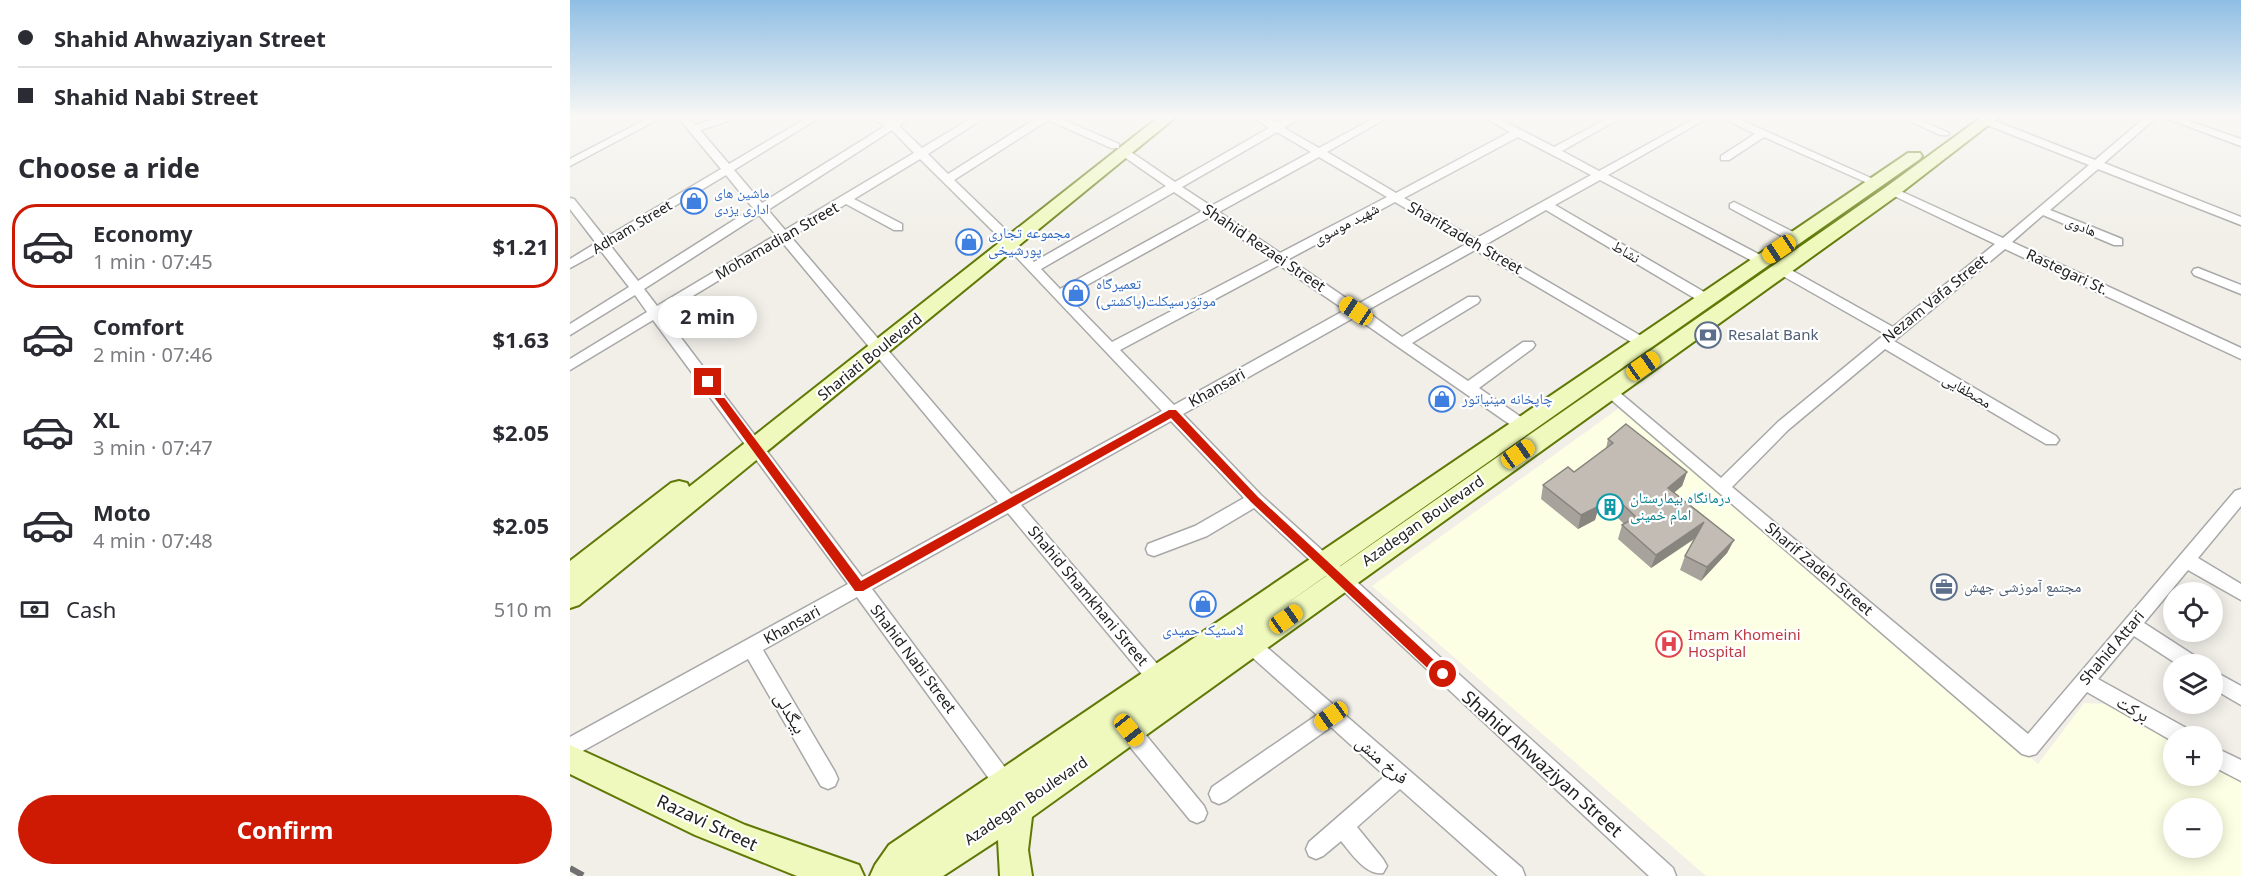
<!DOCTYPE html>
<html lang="en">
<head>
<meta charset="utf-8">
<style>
  body { margin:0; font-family:"Noto Sans","Noto Naskh Arabic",sans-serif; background:#f2f2f3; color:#2b2b33; height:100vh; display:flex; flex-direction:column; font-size:22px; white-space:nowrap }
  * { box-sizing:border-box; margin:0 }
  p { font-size:20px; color:#7c7c81 }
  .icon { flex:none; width:33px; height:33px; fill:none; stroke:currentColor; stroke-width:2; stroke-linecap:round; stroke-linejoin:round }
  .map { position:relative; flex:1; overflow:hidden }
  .drawer { display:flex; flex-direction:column; background:#fff; width:570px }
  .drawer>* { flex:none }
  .hud { display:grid; align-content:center; height:132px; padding:0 18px; background:#fff }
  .controls { position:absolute; left:1593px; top:582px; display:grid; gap:12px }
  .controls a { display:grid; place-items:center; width:60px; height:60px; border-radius:50%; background:#fff; box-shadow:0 3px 15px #0003; font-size:30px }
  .end { position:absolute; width:27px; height:27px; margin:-14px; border:8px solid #cf1a03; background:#fff; box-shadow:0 0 0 3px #fff }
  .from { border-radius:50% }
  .bubble { position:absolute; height:42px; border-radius:21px; background:#fff; box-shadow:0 3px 15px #0003; font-size:20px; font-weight:700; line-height:42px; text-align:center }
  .car { position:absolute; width:18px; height:36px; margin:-18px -9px; border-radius:8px; box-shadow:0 0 4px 2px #0007; background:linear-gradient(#f5c518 24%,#345 0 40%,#f5c518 0 76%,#345 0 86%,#f5c518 0) }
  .hud b { display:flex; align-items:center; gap:21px; height:57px; font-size:22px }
  .hud b+b { border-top:2px solid #e1e1e2 }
  .hud i { width:15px; height:15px; background:#2b2b33 }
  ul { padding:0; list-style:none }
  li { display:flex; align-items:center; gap:18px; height:84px; margin:0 12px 9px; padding:0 6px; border:3px solid transparent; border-radius:24px }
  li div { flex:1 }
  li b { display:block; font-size:22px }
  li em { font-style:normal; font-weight:700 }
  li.active { border-color:#cf1a03 }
  li>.icon { width:54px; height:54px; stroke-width:1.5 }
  h2 { padding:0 18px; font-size:27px; line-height:72px }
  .pay { display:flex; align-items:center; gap:15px; height:66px; padding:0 18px; font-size:22px }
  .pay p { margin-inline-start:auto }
  .cta { display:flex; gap:12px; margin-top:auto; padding:12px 18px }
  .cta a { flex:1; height:69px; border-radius:36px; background:#cf1a03; color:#fff; font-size:24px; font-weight:700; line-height:69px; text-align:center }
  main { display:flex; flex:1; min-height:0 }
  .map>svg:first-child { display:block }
  .education { fill:#fcffe3; fill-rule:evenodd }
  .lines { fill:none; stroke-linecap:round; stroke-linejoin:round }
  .minor-casing { stroke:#a8a8a8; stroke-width:3 }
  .secondary-casing { stroke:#607906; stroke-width:4 }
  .minor { fill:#fff; fill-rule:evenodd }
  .secondary { fill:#eff9bd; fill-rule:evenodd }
  .rail { stroke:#6f6f6f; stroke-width:6; stroke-dasharray:15 15; stroke-linecap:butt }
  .wall { fill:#a7a29b }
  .shaded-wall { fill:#88847e }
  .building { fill:#c2bcb4; stroke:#88847e; stroke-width:1.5 }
  .route { fill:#cf1a03 }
  .labels { text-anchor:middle; stroke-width:4.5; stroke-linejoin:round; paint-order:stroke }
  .far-shop-label { font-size:14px; fill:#366cbe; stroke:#fff; text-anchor:start }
  .far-street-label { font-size:14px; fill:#212121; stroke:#fff }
  .street-label { font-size:15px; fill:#212121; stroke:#fff }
  .shop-label { font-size:15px; fill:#366cbe; stroke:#fff; text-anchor:start }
  .service-label { font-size:15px; fill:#4e5e75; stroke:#fff; text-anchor:start }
  .culture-label { font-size:15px; fill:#0d838f; stroke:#fff; text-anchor:start }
  .health-label { font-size:15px; fill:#be3a42; stroke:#fff; text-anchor:start }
  .near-street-label { font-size:18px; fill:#212121; stroke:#fff }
</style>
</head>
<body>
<main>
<section class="drawer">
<div class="hud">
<b><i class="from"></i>Shahid Ahwaziyan Street</b>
<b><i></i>Shahid Nabi Street</b>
</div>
<h2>Choose a ride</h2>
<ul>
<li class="active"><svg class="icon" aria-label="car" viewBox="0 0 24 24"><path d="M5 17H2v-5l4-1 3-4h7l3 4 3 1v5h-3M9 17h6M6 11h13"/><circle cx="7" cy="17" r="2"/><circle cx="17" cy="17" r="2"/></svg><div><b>Economy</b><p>1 min · 07:45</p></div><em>$1.21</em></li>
<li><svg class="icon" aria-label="car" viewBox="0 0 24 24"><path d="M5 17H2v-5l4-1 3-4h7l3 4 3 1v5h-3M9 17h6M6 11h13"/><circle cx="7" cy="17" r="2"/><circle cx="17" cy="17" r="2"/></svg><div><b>Comfort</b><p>2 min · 07:46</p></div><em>$1.63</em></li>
<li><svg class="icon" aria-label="car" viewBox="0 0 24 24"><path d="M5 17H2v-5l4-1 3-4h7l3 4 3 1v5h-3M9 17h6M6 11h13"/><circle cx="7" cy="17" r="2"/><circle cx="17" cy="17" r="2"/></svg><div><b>XL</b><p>3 min · 07:47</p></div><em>$2.05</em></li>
<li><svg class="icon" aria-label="car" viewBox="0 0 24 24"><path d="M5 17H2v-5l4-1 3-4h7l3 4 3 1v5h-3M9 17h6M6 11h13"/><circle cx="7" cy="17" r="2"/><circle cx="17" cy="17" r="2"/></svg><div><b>Moto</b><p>4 min · 07:48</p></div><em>$2.05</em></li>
</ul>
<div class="pay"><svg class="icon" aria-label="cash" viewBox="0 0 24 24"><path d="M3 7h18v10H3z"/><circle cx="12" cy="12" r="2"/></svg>Cash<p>510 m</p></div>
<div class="cta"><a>Confirm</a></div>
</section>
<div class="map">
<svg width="1671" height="876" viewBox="0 0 1671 876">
  <rect width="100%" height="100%" fill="#f1efe8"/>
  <path class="education" d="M1052 406 1468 764 1514 703 1536 704 1603 742 1604 776H1642L1643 765 1671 781V876H1136L802 586ZM1604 808H1642V848H1604Z"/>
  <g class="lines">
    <g class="minor-casing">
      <path id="minor" d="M82 116H94L0 166V159Z
        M107 116H117L125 125 155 116H169L168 118 130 130 159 164 240 116H252L164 170 192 203 315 126 297 116H310L322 121 330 116H342L329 126 352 148 405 116H417L358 154 378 174 470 116H485L549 144V148H541L478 120 384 180 437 231V237H429L350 159 284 199 332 224V230H324L276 204 221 237 441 494 592 411 434 244 440 240 444 241 464 262 596 186 550 154V150H558L605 182 699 128 682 116H694L707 123 720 116H732L714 128 749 148 808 116H820L757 152 826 193 940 132 912 116H924L984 147 1042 116H1054L992 151 1029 171 1129 116H1141L1038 175 1196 258 1198 261 1196 264H1188L1030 180 985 205 1141 296 1143 299 1141 302H1131L976 210 915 245 1078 340 1080 343 1078 346H1068L905 250 796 311 832 337 898 297H908L910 300 908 303 842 343 898 381 953 342H963L965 345 963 348 909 388 958 422 960 426 958 430H948L785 317 613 414 691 495 1103 868 1106 876H1079L684 508 637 536 584 556 578 554 576 549 578 544 625 526 674 498 601 421 451 505 594 672 596 678 594 684 587 687 580 684 438 513 302 589 442 777 445 784 442 791 435 794 428 791 287 597 193 650 265 772 268 779 265 786 258 789 251 786 178 659 0 758V737L278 584 83 320 0 370V359L77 312 65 295 0 335V324L59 287 31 251 0 268V259L26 243 0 209V198L4 199 35 238 151 169ZM322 130 344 153 215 230 198 210ZM707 132 741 152 641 206 612 187ZM948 137 1021 175 905 239 834 198ZM749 157 817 197 710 253 649 212ZM156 175 183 208 68 281 40 245ZM604 192 632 211 490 289 471 269ZM825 202 896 244 786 305 719 259ZM189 215 206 235 87 306 74 289ZM640 217 701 259 542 342 497 296ZM212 242 428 502 292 577 93 314ZM709 265 775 310 604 405 550 350Z
        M1149 116H1162L1312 183 1310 185H1302L1194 137 1159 160H1151V156L1185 134Z
        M1275 116H1289L1284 119Z
        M1329 116H1342L1379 133 1378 135H1370Z
        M1577 116H1588L1534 163 1671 217V225L1528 169 1480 210 1552 239V245H1544L1473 215 1442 242 1671 348V359L1435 249 1324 341 1486 436 1489 440 1486 444H1476L1315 349 1218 430 1162 487 1458 734 1665 491 1671 489V506L1628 558 1671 584V600L1618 570 1574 623 1628 658 1631 664H1607L1564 636 1528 679 1618 729 1620 736H1604V742L1517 692 1466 754 1459 756 1452 754 1031 391 1038 386 1043 387 1151 478 1208 422 1315 334 1206 272 1204 269 1206 266H1214L1323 327 1425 244 1318 193V189H1326L1433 238 1519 165 1412 123V119H1420L1525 160Z
        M1590 116H1604L1671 139V146Z
        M1164 202 1229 235 1231 238 1225 242 1221 241 1160 208V204Z
        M1628 268 1671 285V294L1624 275 1622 272 1624 269Z
        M680 636 686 638 952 868 955 876H928L830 789 787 827 813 859 817 866 813 873C796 876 781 853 771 841L753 856 746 859 739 856 736 849 739 842 815 776 761 727 656 801 649 804 642 801 639 794 642 787 747 715 674 650 671 644 674 638Z
        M1642 670 1671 686V705L1642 688Z
        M559 721 566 723 634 806 637 813 634 820 627 823 620 820 552 737 549 730 552 723Z
        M1642 746 1671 760V781L1642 766Z"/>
    </g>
    <g class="secondary-casing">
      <path id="secondary" d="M590 116H607L9 605 0 608V561L101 483 109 481 117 483 119 487Z
        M1413 116H1430L1328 195 462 817 458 850 462 876H430L428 840 373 876H300L305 865 319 845 1338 153H1350L1352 156 1350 159 703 613 1316 187Z
        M0 745 175 825 289 865 294 876H227L125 835 0 774Z"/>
    </g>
    <use href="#minor" class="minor"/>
    <use href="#secondary" class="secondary"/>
    <path class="rail" d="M0 868 14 876"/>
  </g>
  <path class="wall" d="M1038 439 1117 472 1112 486 1104 492 1164 540 1157 553 1131 581 1110 570 1115 556 1126 538 1081 568 1048 539 1052 525 1054 524 1045 515 1027 513 1025 520 1008 529 971 499 973 485 1004 472 1036 449Z"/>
  <path class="shaded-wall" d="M1117 472 1112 486 1093 502 1098 488Z
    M1031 499 1025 520 1008 529 1011 515Z
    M1134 522 1128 536 1081 568 1086 555Z
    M1164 540 1157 553 1131 581 1137 567Z"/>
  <path class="building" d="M1056 424 1117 472 1098 488 1164 540 1137 567 1115 556 1134 522 1086 555 1052 525 1066 517 1049 501 1031 499 1029 506 1011 515 973 485 998 467 1004 472 1043 443 1038 439Z"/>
  <linearGradient id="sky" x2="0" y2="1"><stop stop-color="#8fbee4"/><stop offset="0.49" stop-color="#f9f8f5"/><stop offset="1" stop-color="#f9f8f5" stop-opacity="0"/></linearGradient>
  <rect width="1671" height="238" fill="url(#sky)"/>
  <path class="route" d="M138 379 141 380 291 581 599 410H606L688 497 879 674 873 679 868 678 681 502 601 418 293 591H285L135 385 133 382Z"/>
  <defs>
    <g id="shop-ring" transform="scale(1.35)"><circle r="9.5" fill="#fff" stroke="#3f7fe0" stroke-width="1.5"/><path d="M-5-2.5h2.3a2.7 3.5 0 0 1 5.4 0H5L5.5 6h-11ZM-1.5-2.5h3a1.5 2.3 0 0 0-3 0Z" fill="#3f7fe0"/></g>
    <g id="bank-ring" transform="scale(1.35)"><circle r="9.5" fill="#fff" stroke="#5c6f8a" stroke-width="1.5"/><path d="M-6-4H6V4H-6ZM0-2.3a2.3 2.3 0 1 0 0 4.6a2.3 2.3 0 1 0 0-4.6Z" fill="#5c6f8a"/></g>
    <g id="building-ring" transform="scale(1.35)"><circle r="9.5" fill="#fff" stroke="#0f9aa8" stroke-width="1.5"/><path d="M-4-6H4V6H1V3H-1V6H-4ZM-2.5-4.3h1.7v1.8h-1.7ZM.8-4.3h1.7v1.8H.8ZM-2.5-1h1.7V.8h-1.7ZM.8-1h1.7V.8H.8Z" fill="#0f9aa8"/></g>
    <g id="office-ring" transform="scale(1.35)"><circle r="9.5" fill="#fff" stroke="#5c6f8a" stroke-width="1.5"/><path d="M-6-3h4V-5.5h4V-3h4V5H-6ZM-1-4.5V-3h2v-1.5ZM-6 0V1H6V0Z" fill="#5c6f8a"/></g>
    <g id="hospital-ring" transform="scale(1.35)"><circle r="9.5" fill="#fff" stroke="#e0444e" stroke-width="1.5"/><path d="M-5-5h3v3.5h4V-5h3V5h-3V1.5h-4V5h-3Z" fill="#e0444e"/></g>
  </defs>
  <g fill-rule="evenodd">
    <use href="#shop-ring" x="124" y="201"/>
    <use href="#shop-ring" x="399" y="242"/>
    <use href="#shop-ring" x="506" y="293"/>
    <use href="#bank-ring" x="1138" y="335"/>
    <use href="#shop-ring" x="872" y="399"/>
    <use href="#building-ring" x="1040" y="507"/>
    <use href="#office-ring" x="1374" y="587"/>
    <use href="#shop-ring" x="633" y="604"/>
    <use href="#hospital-ring" x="1099" y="644"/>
  </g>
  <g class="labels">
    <g class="far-shop-label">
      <text x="144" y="198">ماشین های<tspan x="144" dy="16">اداری یزدی</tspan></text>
    </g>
    <g class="far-street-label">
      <text transform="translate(1511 226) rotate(22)" y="5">هادوی</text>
      <text transform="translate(62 227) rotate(-31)" y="5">Adham Street</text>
    </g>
    <g class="street-label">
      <text transform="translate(776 224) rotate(-28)" y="5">شهید موسوی</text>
      <text transform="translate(895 238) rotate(30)" y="5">Sharifzadeh Street</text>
      <text transform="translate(207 241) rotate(-30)" y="5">Mohamadian Street</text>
      <text transform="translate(694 248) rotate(34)" y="5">Shahid Rezaei Street</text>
      <text transform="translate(1056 252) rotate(31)" y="5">نشاط</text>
      <text transform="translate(1497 272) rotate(25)" y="5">Rastegari St.</text>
      <text transform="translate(1365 299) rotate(-39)" y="5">Nezam Vafa Street</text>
      <text transform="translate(300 357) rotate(-39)" y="5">Shariati Boulevard</text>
      <text transform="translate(647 388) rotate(-29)" y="5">Khansari</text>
      <text transform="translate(1397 391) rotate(30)" y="5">مصطفایی</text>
      <text transform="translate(853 521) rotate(-35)" y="5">Azadegan Boulevard</text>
      <text transform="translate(1249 569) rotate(40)" y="5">Sharif Zadeh Street</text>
      <text transform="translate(518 596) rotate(50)" y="5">Shahid Shamkhani Street</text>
      <text transform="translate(222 625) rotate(-29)" y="5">Khansari</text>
      <text transform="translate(1542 648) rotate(-50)" y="5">Shahid Attari</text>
      <text transform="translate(343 659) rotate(53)" y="5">Shahid Nabi Street</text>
      <text transform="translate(456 801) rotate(-34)" y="5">Azadegan Boulevard</text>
    </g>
    <g class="shop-label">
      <text x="418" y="238">مجموعه تجاری<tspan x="418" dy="17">پورشیخی</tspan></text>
      <text x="526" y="289">تعمیرگاه<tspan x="526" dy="17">موتورسیکلت(پاکشتی)</tspan></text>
      <text x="892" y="404">چاپخانه مینیاتور</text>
      <text x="633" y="635" text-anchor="middle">لاستیک حمیدی</text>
    </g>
    <g class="service-label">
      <text x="1158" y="340">Resalat Bank</text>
      <text x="1394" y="592">مجتمع آموزشی جهش</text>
    </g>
    <g class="culture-label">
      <text x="1060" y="503">درمانگاه بیمارستان<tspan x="1060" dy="17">امام خمینی</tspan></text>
    </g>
    <g class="health-label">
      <text x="1118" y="640">Imam Khomeini<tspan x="1118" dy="17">Hospital</tspan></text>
    </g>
    <g class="near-street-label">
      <text transform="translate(1563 709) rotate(30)" y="6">برکت</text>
      <text transform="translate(220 713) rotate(60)" y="6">بیگدلی</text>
      <text transform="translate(812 760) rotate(41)" y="6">فرخ منش</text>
      <text transform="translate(972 764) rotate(42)" y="6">Shahid Ahwaziyan Street</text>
      <text transform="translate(137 823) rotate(25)" y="6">Razavi Street</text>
    </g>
  </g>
</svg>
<div class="controls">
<a><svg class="icon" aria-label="locate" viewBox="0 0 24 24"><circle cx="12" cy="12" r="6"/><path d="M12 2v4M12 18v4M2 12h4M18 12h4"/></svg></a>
<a><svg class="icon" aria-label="layers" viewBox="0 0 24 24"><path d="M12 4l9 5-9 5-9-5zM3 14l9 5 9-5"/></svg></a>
<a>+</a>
<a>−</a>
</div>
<i class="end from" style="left:873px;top:674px"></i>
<i class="end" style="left:138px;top:382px"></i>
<div class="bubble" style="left:88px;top:296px;width:99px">2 min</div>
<i class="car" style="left:1209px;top:249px;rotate:236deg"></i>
<i class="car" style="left:786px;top:311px;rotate:304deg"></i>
<i class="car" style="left:1073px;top:366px;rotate:55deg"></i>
<i class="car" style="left:948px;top:454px;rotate:55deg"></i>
<i class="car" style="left:716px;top:619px;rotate:55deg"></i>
<i class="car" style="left:761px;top:716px;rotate:235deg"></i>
<i class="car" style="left:559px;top:730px;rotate:141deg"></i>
</div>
</main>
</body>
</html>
